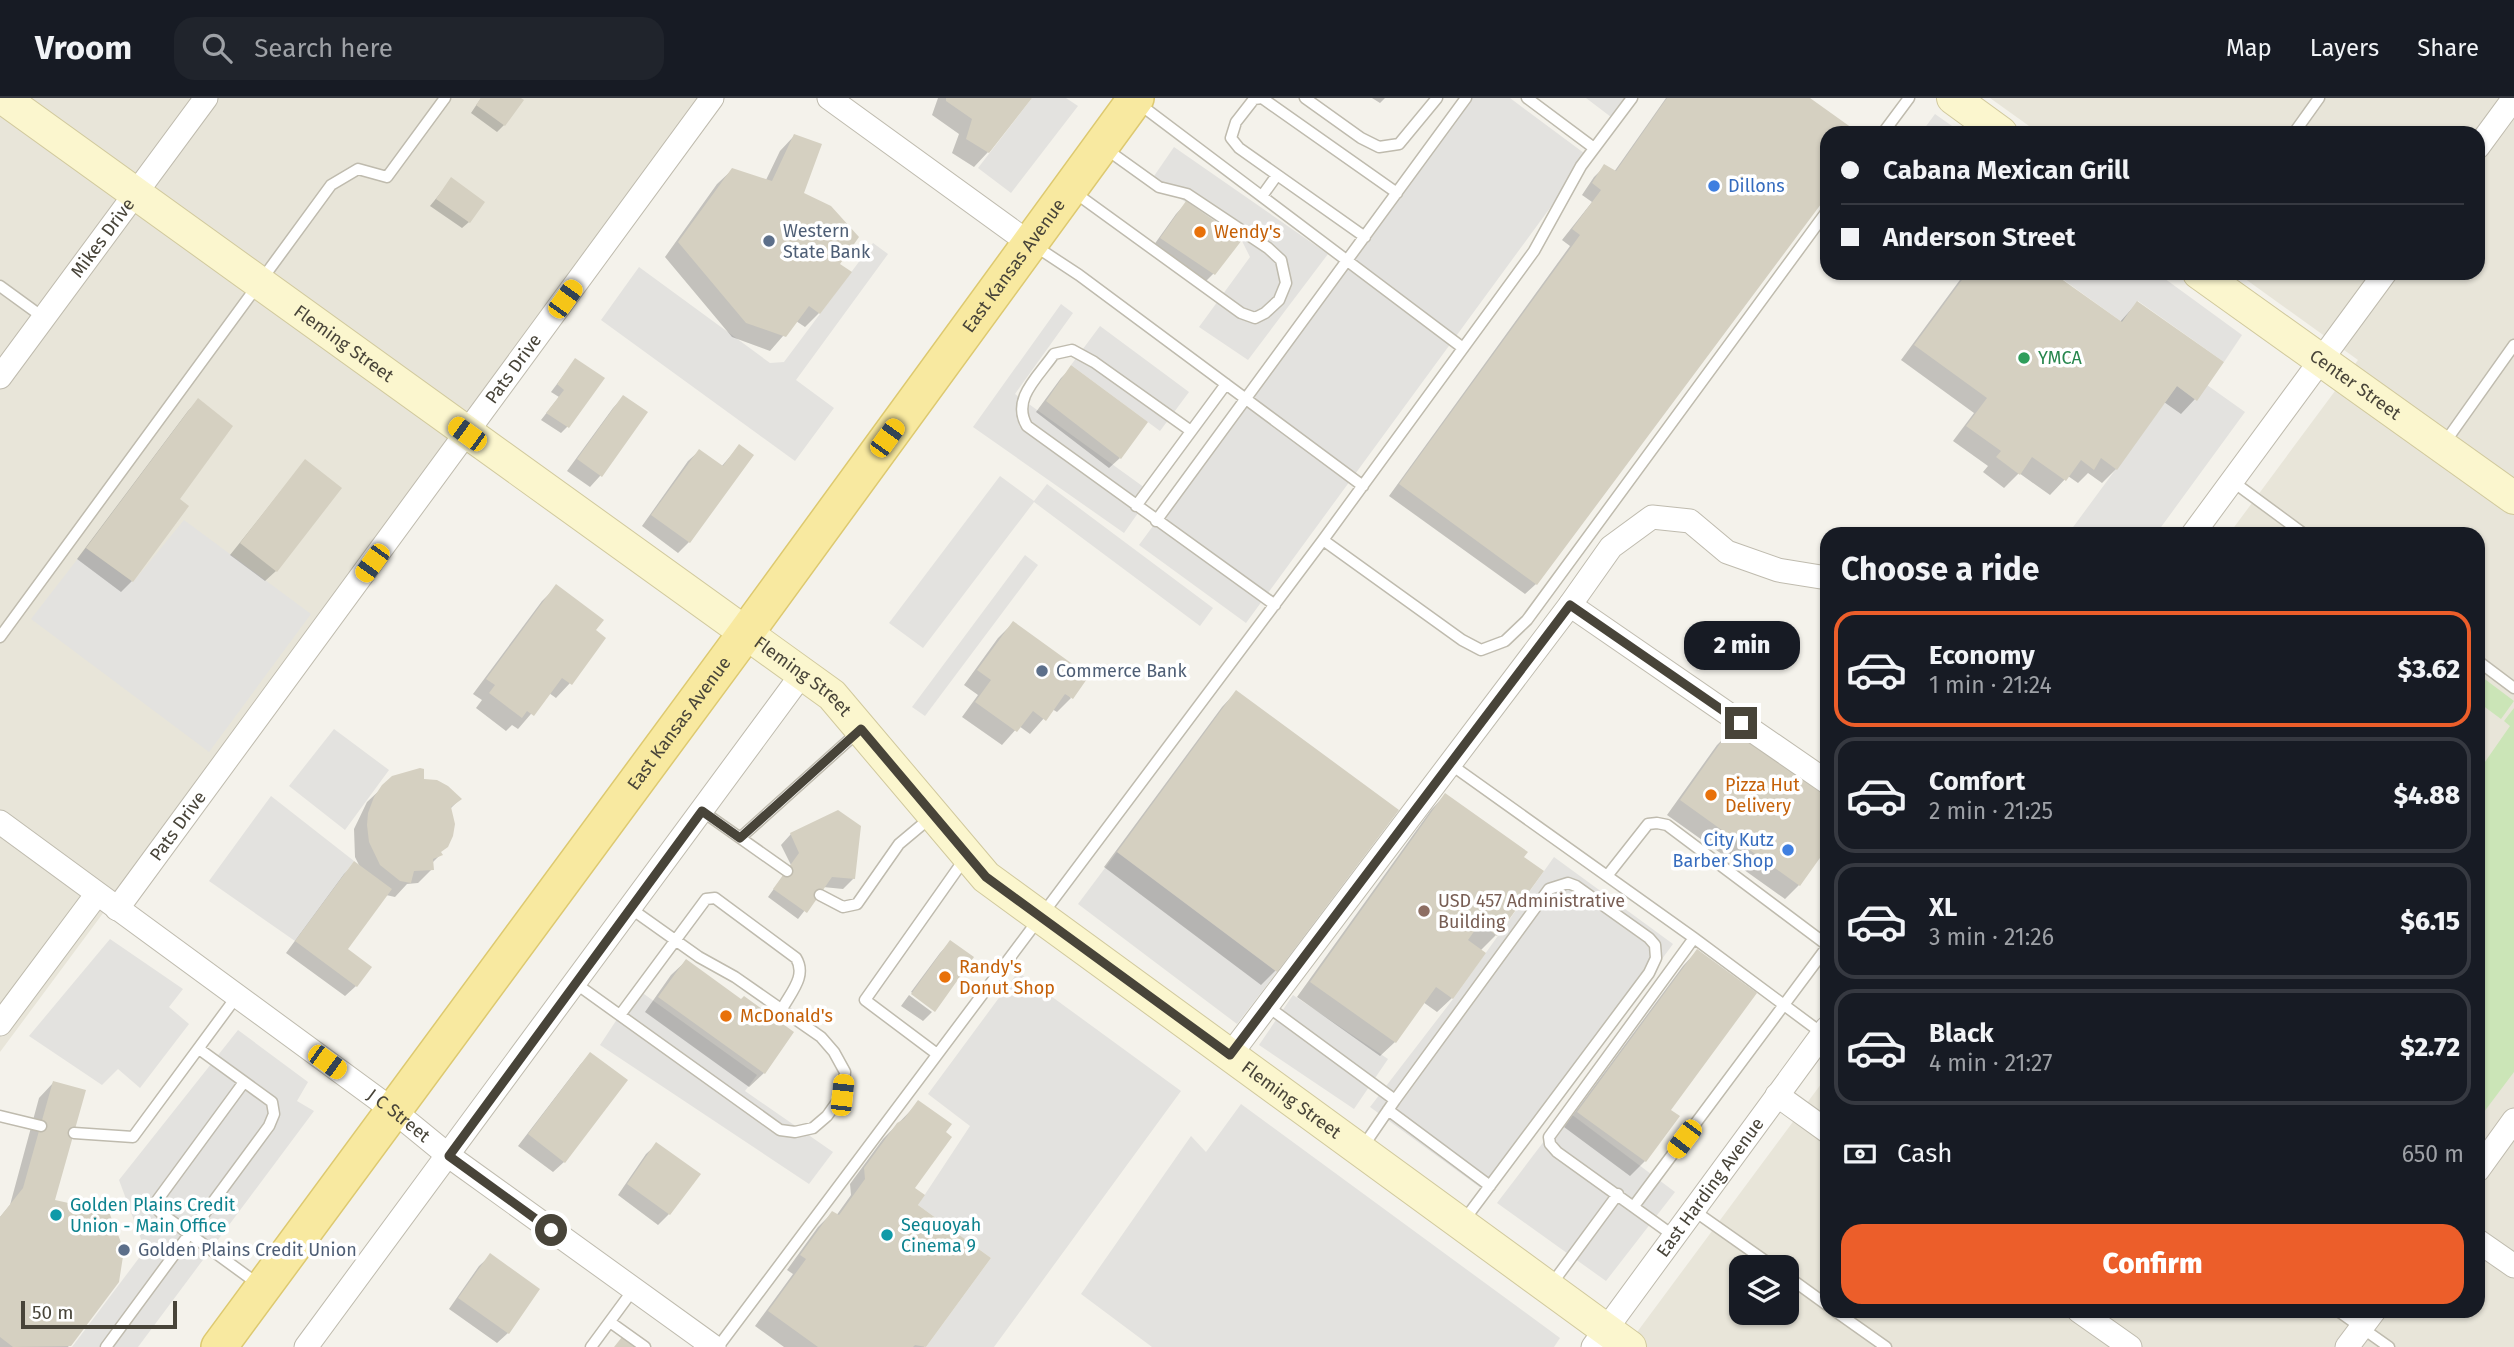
<!DOCTYPE html>
<html lang="en">
<head>
<meta charset="utf-8">
<style>
  body { margin:0; font-family:"Fira Sans",sans-serif; background:#20242c; color:#f1f3f6; height:100vh; display:flex; flex-direction:column; font-size:26px; white-space:nowrap }
  * { box-sizing:border-box; margin:0 }
  p { font-size:23px; color:#9ea1a6 }
  .icon { flex:none; width:38px; height:38px; fill:none; stroke:currentColor; stroke-width:2; stroke-linecap:round; stroke-linejoin:round }
  .map { position:relative; flex:1; overflow:hidden }
  .sheet { position:absolute; left:1820px; top:429px; width:665px; height:791px; display:flex; flex-direction:column; background:#171b24; border-radius:21px; box-shadow:0 2px 5px #0004 }
  .sheet>* { flex:none }
  .hud { position:absolute; left:1820px; top:28px; width:665px; height:154px; border-radius:21px; box-shadow:0 2px 5px #0004; display:grid; align-content:center; height:154px; padding:0 21px; background:#171b24 }
  .controls { position:absolute; left:1729px; top:1157px; display:grid; gap:14px }
  .controls a { display:grid; place-items:center; width:70px; height:70px; border-radius:14px; background:#171b24; box-shadow:0 2px 5px #0004; font-size:35px }
  .scale { position:absolute; left:21px; bottom:18px; width:156px; box-sizing:border-box; padding-left:7px; border:4px solid #484439; border-top:0; font-size:19px; line-height:24px; white-space:nowrap; color:#484439; -webkit-text-stroke:5px #fff; paint-order:stroke }
  .end { position:absolute; width:32px; height:32px; margin:-16px; border:9px solid #484439; background:#fff; box-shadow:0 0 0 4px #fff }
  .from { border-radius:50% }
  .bubble { position:absolute; height:49px; border-radius:21px; background:#171b24; box-shadow:0 2px 5px #0004; font-size:23px; font-weight:800; line-height:49px; text-align:center }
  .car { position:absolute; width:21px; height:42px; margin:-21px -10px; border-radius:9px; box-shadow:0 0 5px 2px #0007; background:linear-gradient(#f5c518 24%,#345 0 40%,#f5c518 0 76%,#345 0 86%,#f5c518 0) }
  .hud b { display:flex; align-items:center; gap:24px; height:66px; font-size:26px }
  .hud b+b { border-top:2px solid #363941 }
  .hud i { width:18px; height:18px; background:#f1f3f6 }
  ul { padding:0; list-style:none }
  li { display:flex; align-items:center; gap:21px; height:116px; margin:0 14px 10px; padding:0 7px; border:4px solid #363941; border-radius:21px }
  li div { flex:1 }
  li b { display:block; font-size:26px }
  li em { font-style:normal; font-weight:800 }
  li.active { border-color:#ec5e2a }
  li>.icon { width:63px; height:63px; stroke-width:1.5 }
  h2 { padding:0 21px; font-size:32px; line-height:84px }
  .pay { display:flex; align-items:center; gap:18px; height:77px; padding:0 21px; font-size:26px }
  .pay p { margin-inline-start:auto }
  .cta { display:flex; gap:14px; margin-top:auto; padding:14px 21px }
  .cta a { flex:1; height:80px; border-radius:21px; background:#ec5e2a; color:#fff; font-size:28px; font-weight:800; line-height:80px; text-align:center }
  header { display:flex; align-items:center; gap:42px; box-sizing:border-box; height:98px; padding:0 35px; background:#171b24; border-bottom:2px solid #363941 }
  header strong { font-size:33px }
  nav { display:flex; gap:38px; margin-inline-start:auto; font-size:24px }
  .search { width:490px; height:63px; background:#20242c; display:flex; align-items:center; gap:18px; box-sizing:border-box; padding:0 24px; border-radius:21px; color:#9ea1a6; font-size:26px }
  .map>svg:first-child { display:block }
  .residential { fill:#e8e5d9; fill-rule:evenodd }
  .green { fill:#cbe5b7 }
  .parking { fill:#e3e2df }
  .shadow { fill:#0003 }
  .building { fill:#d5d0c1 }
  .lines { fill:none; stroke-linecap:round; stroke-linejoin:round }
  .lane-casing { stroke:#bfbbae; stroke-width:13 }
  .street-casing { stroke:#bfbbae; stroke-width:25 }
  .secondary-casing { stroke:#d1c99d; stroke-width:34 }
  .primary-casing { stroke:#ddc970; stroke-width:38 }
  .lane { stroke:#fff; stroke-width:10 }
  .street { stroke:#fff; stroke-width:23 }
  .secondary { stroke:#fbf6ce; stroke-width:32 }
  .primary { stroke:#f8e9a0; stroke-width:35 }
  .route { stroke:#484439; stroke-width:9 }
  .shop-dot { fill:#3f7fe0; stroke:#fff; stroke-width:2.5 }
  .food-dot { fill:#e8710a; stroke:#fff; stroke-width:2.5 }
  .service-dot { fill:#5c6f8a; stroke:#fff; stroke-width:2.5 }
  .leisure-dot { fill:#2e9e5b; stroke:#fff; stroke-width:2.5 }
  .education-dot { fill:#8d6e63; stroke:#fff; stroke-width:2.5 }
  .culture-dot { fill:#0f9aa8; stroke:#fff; stroke-width:2.5 }
  .labels { text-anchor:middle; stroke-width:7; stroke-linejoin:round; paint-order:stroke }
  .shop-label { font-size:18px; fill:#366cbe; stroke:#fff; text-anchor:start }
  .service-label { font-size:18px; fill:#4e5e75; stroke:#fff; text-anchor:start }
  .food-label { font-size:18px; fill:#c56008; stroke:#fff; text-anchor:start }
  .street-label { font-size:18px; fill:#484439; stroke:#fff }
  .leisure-label { font-size:18px; fill:#27864d; stroke:#fff; text-anchor:start }
  .education-label { font-size:18px; fill:#785e54; stroke:#fff; text-anchor:start }
  .culture-label { font-size:18px; fill:#0d838f; stroke:#fff; text-anchor:start }
</style>
</head>
<body>
<header>
<strong>Vroom</strong>
<div class="search"><svg class="icon" aria-label="search" viewBox="0 0 24 24"><circle cx="10" cy="10" r="6"/><path d="M15 15l6 6"/></svg>Search here</div>
<nav><a>Map</a><a>Layers</a><a>Share</a></nav>
</header>
<div class="map">
<svg width="2514" height="1249" viewBox="0 0 2514 1249">
  <rect width="100%" height="100%" fill="#f4f2eb"/>
  <path class="residential" d="M0 0H708L0 954Z
    M1990 0H2514V1249H1626L1827 978V1213H2478V436H2229L2358 262 2237 175H2478V35H2039ZM1741 1169H1787V1214H1741Z"/>
  <path class="green" d="M2478 576 2514 603 2501 621 2478 604Z
    M2514 610V974L2478 1022V674L2510 628 2504 623Z"/>
  <path class="parking" d="M1032 0H1066L1078 8 1011 95 978 70Z
    M1467 0H1510L1588 58 1246 525 1139 447Z
    M1586 0H1625L1611 19Z
    M1935 16 1962 35H1921Z
    M1174 49 1328 156 1248 262 1199 229 1250 159 1242 143 1152 81Z
    M873 145 888 156 796 282 834 310 795 363 601 222 639 169 770 265 784 264Z
    M2054 175H2157L2242 237 2224 264 2138 203 2122 224Z
    M1061 206 1073 215 1015 296 1152 395 1124 435 973 329Z
    M1100 228 1189 294 1160 333 1071 267Z
    M2207 287 2245 314 2156 436H2068L2177 288 2196 302Z
    M1000 378 1034 403 1047 386 1213 510 1200 528 1034 404 923 550 889 525Z
    M184 422 311 516 209 654 31 521 86 450 133 484Z
    M1025 457 1038 467 925 618 912 609Z
    M334 631 389 672 345 732 289 688Z
    M271 698 354 763 295 843 209 783Z
    M1117 754 1277 874 1237 926 1078 806Z
    M1554 759 1673 846 1489 1096 1370 1009 1453 901Z
    M110 841 183 891 169 909 189 926 140 990 118 971 102 987 29 938Z
    M1018 874 1181 993 994 1249H926L991 1160 918 1107 970 1028 928 996Z
    M637 891 757 977 745 993 833 1054 809 1086 600 947Z
    M1293 897 1388 961 1354 1011 1259 947Z
    M238 932 308 984 297 1003 314 1013 138 1249H72L145 1152 119 1082Z
    M1241 1006 1560 1240 1554 1249H1152L1081 1196 1191 1038 1206 1054Z
    M1567 1013 1675 1094 1606 1183 1497 1105Z"/>
  <path class="shadow" d="M481 0H518L504 27 497 34 471 15Z
    M938 0H1030L988 54 974 69 952 55 959 36 932 17Z
    M1372 0H1385L1380 5Z
    M1666 0H1807L1856 35H1827V95L1536 486 1525 496 1389 398 1570 148 1562 142 1592 104 1582 97 1594 79 1605 68 1614 74Z
    M794 38 802 96 837 166 819 215 805 229 796 223 770 253 732 239 665 159 717 86 732 72 766 82 780 53Z
    M451 82 469 124 462 130 430 108Z
    M1186 105 1214 175 1203 186 1151 151 1176 116Z
    M1965 175H2051L2119 225 2137 205 2195 301 2181 316 2164 304 2116 371 2102 385 2088 375 2078 385 2068 378 2050 397 2019 375 2004 390 1983 374 1988 368 1953 343 1974 315 1901 262Z
    M575 262 568 328 561 335 541 322 559 299 551 294Z
    M1071 270 1120 360 1109 370 1036 314 1061 280Z
    M623 299 645 315 600 378 590 389 567 373 613 310Z
    M198 302 177 401 132 483 121 494 77 461 188 313Z
    M739 348 689 444 678 455 642 428 688 363 699 353 721 369Z
    M305 363 276 473 265 483 230 457Z
    M556 489 594 533 570 585 556 600 549 595 518 631 512 627 506 633 476 610 482 602 473 596 542 503Z
    M1013 525 1071 600 1057 614 1052 611 1030 636 1019 628 1002 647 962 619 978 597 964 587 998 540Z
    M1236 594 1276 872 1261 887 1104 769 1222 609Z
    M1731 633 1827 701V747L1799 787 1785 801 1667 717 1717 647Z
    M422 682 460 701 450 711 440 754 441 756 431 766 432 771 418 785 407 786 395 799 386 797 346 851 356 888 345 898 286 855 344 776 355 765 360 769 355 759 354 731 367 704 383 689Z
    M1445 697 1522 760 1496 837 1480 853 1452 900 1437 914 1423 904 1395 944 1380 958 1297 899 1431 712Z
    M791 736 854 780 843 791 823 789 798 821 768 799 791 767 781 747Z
    M950 844 935 911 911 894 940 855Z
    M1697 853 1668 1012 1677 1019 1645 1063 1630 1078 1564 1029 1683 868Z
    M686 863 741 903 764 975 749 989 645 914 671 877Z
    M909 897 932 914 923 923 901 908Z
    M590 956 564 1064 553 1074 518 1048 580 967Z
    M53 985 52 1103 117 1183 68 1249H0V1119L10 1107 39 1000Z
    M919 1004 913 1091 915 1107 988 1161 924 1249H784L755 1228 793 1176 787 1172 818 1129 832 1115 836 1118 851 1097 850 1086 883 1041Z
    M657 1046 669 1116 658 1127 618 1097 646 1056Z
    M490 1158 508 1235 497 1245 449 1211 479 1168Z"/>
  <path class="building" d="M481 0H521L524 2 505 28 476 7Z
    M946 0H1032L989 55 966 41 972 21 946 3Z
    M1667 0H1810L1859 35H1827V98L1537 487 1399 386 1580 137 1572 131 1601 92 1592 85 1604 66 1616 73Z
    M794 36 822 46 804 95 831 108 859 139 840 166 852 174 820 216 809 208 786 239 746 225 678 144 732 70 772 83Z
    M451 79 485 104 470 125 436 101Z
    M1186 103 1242 142 1215 177 1160 140Z
    M1967 175H2053L2122 224 2137 203 2224 264 2197 303 2177 288 2117 372 2101 360 2094 372 2081 362 2066 383 2032 359 2020 377 1996 359 2001 353 1966 328 1987 300 1914 247Z
    M575 260 605 280 569 330 546 315 564 292 557 286Z
    M1071 267 1148 324 1121 361 1046 303Z
    M623 297 648 314 602 379 577 361Z
    M198 300 233 328 180 401 189 408 133 484 86 450Z
    M739 346 754 357 690 445 651 417 699 351 723 368Z
    M305 361 342 390 277 474 240 445Z
    M556 486 604 522 596 532 606 540 572 587 562 580 534 618 527 613 522 620 489 595 495 587 486 581Z
    M1013 523 1089 578 1073 601 1065 596 1046 623 1033 613 1017 634 975 604 991 582 977 572Z
    M1236 592 1399 712 1277 874 1117 754Z
    M1731 630 1827 699V750L1800 788 1680 702Z
    M420 670 424 671V681L437 682 448 688 462 701 451 709 455 726 453 738 448 749 441 754 443 757 433 761 434 772 414 773 411 785 400 783 380 767 369 744 367 727 368 715 374 699 382 687 392 678Z
    M1445 695 1528 754 1524 759 1544 773 1497 838 1480 825 1468 842 1486 855 1453 901 1436 889 1396 945 1310 884Z
    M838 712 861 728 855 781 832 779 807 815 773 791 799 755 790 735Z
    M354 763 392 791 348 851 372 869 357 889 295 843Z
    M950 842 974 859 935 914 911 896Z
    M1697 851 1757 895 1671 1012 1680 1018 1646 1064 1577 1014Z
    M686 861 741 901 744 898 794 934 765 976 658 899Z
    M590 954 628 982 565 1065 528 1036Z
    M53 983 86 992 55 1102 109 1114 124 1152 119 1184 71 1248 13 1249 0 1239V1119L23 1090Z
    M918 1002 952 1026 946 1034 952 1039 915 1090 925 1097 918 1107 991 1160 926 1249 915 1247 913 1249H818L768 1213 806 1161 800 1157 832 1113 839 1117 865 1081 864 1070 897 1025 904 1021Z
    M656 1044 701 1076 670 1117 627 1086Z
    M490 1155 540 1191 509 1236 458 1200Z
    M622 1239 635 1249H614Z"/>
  <g class="lines">
    <g class="lane-casing">
      <path id="lane" d="M1305 0 1361 40 1379 49 1399 46 1437 0
        M1527 0 1594 50
        M1138 5 1463 250
        M1883 35 1909 0
        M2294 35 2319 0
        M1074 94 1241 215 1255 220 1265 215 1279 202 1286 185 1281 162 1268 150 1187 96 1159 89 1106 51
        M1262 98 1277 77
        M1365 139 1239 50 1231 40 1236 24 1254 1 1262 0 1397 95
        M1035 148 1079 177 1363 388
        M0 188 44 220
        M1191 333 1094 264 1072 252 1054 256C1038 279 1011 301 1027 328L1275 507
        M2443 347 2514 247
        M2232 383 2304 436
        M1136 408 1226 286
        M1156 423 1466 0
        M1323 442 1462 542 1481 552 1505 543 1527 522 1827 113
        M0 539 331 87 358 71 387 79 445 0
        M2478 563 2514 590
        M1450 666 1694 840 1823 936
        M702 713 787 773
        M740 740 859 633
        M1607 778 1648 726 1657 725 1667 727 1827 847
        M820 797 843 809 857 806 899 746 930 720
        M575 885 780 1032 795 1034 813 1030 827 1018 842 997 845 974 834 954 821 939 735 879 699 859 630 810
        M1267 908 1395 1002
        M620 917 706 801 715 800 796 860C807 878 791 894 782 911
        M937 956 865 902 966 759
        M244 984 156 1104 157 1111 162 1116 258 1186
        M1388 1012 1490 1088
        M0 1018 41 1028
        M74 1035 133 1039 237 898
        M1362 1050 1395 1002 1549 791 1568 785 1576 788 1649 840 1655 847 1656 860 1649 875 1462 1125
        M1634 1108 1827 849
        M1693 1112 1774 1169
        M1674 1138 1557 1054 1550 1046 1549 1039 1694 840
        M1787 1178 1827 1207
        M1551 1187 1618 1096
        M1835 1213 1886 1249
        M2338 1213 2389 1249
        M610 1224 645 1249
        M106 1249 269 1028 274 1016 272 1004 199 951
        M591 1249 633 1192
        M718 1249 1323 442 1534 153 1581 68 1632 0"/>
    </g>
    <g class="street-casing">
      <g id="street">
        <path d="M829 0 1029 145"/>
        <path d="M2478 49 2514 0"/>
        <path id="s1" d="M0 279 206 0"/>
        <path d="M2193 436 2385 175"/>
        <path d="M1570 507 1827 684"/>
        <path id="s2" d="M0 724 394 1013 449 1058 714 1249"/>
        <path id="s3" d="M117 811 712 0"/>
        <path d="M0 926 97 796"/>
        <path d="M1230 957 1570 507 1611 449 1652 419 1690 423 1727 454 1778 472 1827 480"/>
        <path d="M1777 997 1827 1033"/>
        <path d="M2478 1072 2514 1022"/>
        <path d="M2478 1143 2514 1168"/>
        <path d="M2079 1213 2130 1249"/>
        <path d="M306 1249 802 576"/>
        <path id="s4" d="M1593 1249 1827 930"/>
        <path d="M2347 1249 2374 1213"/>
      </g>
    </g>
    <g class="secondary-casing">
      <g id="secondary">
        <path id="s5" d="M3 0 832 597 986 779 1630 1249"/>
        <path d="M1953 0 2001 35"/>
        <path id="s6" d="M2199 175 2514 400"/>
      </g>
    </g>
    <g class="primary-casing">
      <g id="primary">
        <path id="s7" d="M219 1249 745 536 1136 0"/>
      </g>
    </g>
    <use href="#lane" class="lane"/>
    <use href="#street" class="street"/>
    <use href="#secondary" class="secondary"/>
    <use href="#primary" class="primary"/>
  </g>
  <g class="lines">
    <path class="route" d="M551 1132 449 1058 702 713 740 740 861 631 986 779 1230 957 1570 507 1741 625"/>
  </g>
  <g class="shop-dot">
    <circle cx="1714" cy="88" r="7"/>
    <circle cx="1788" cy="752" r="7"/>
  </g>
  <g class="food-dot">
    <circle cx="1200" cy="134" r="7"/>
    <circle cx="1711" cy="697" r="7"/>
    <circle cx="945" cy="879" r="7"/>
    <circle cx="726" cy="918" r="7"/>
  </g>
  <g class="service-dot">
    <circle cx="769" cy="143" r="7"/>
    <circle cx="1042" cy="573" r="7"/>
    <circle cx="124" cy="1152" r="7"/>
  </g>
  <circle class="leisure-dot" cx="2024" cy="260" r="7"/>
  <circle class="education-dot" cx="1424" cy="813" r="7"/>
  <g class="culture-dot">
    <circle cx="56" cy="1117" r="7"/>
    <circle cx="887" cy="1137" r="7"/>
  </g>
  <g class="labels">
    <g class="shop-label">
      <text x="1728" y="94">Dillons</text>
      <text x="1774" y="748" text-anchor="end">City Kutz<tspan x="1774" dy="21">Barber Shop</tspan></text>
    </g>
    <g class="service-label">
      <text x="783" y="139">Western<tspan x="783" dy="21">State Bank</tspan></text>
      <text x="1056" y="579">Commerce Bank</text>
      <text x="138" y="1158">Golden Plains Credit Union</text>
    </g>
    <g class="food-label">
      <text x="1214" y="140">Wendy's</text>
      <text x="1725" y="693">Pizza Hut<tspan x="1725" dy="21">Delivery</tspan></text>
      <text x="959" y="875">Randy's<tspan x="959" dy="21">Donut Shop</tspan></text>
      <text x="740" y="924">McDonald's</text>
    </g>
    <g class="street-label">
      <text dy="6" stroke="none"><textPath href="#s1" startOffset="173">Mikes Drive</textPath></text>
      <text dy="6" stroke="none"><textPath href="#s7" startOffset="1342">East Kansas Avenue</textPath></text>
      <text dy="6" stroke="none"><textPath href="#s5" startOffset="420">Fleming Street</textPath></text>
      <text dy="6" stroke="none"><textPath href="#s3" startOffset="670">Pats Drive</textPath></text>
      <text dy="6" stroke="none"><textPath href="#s6" startOffset="192">Center Street</textPath></text>
      <text dy="6" stroke="none"><textPath href="#s5" startOffset="987">Fleming Street</textPath></text>
      <text dy="6" stroke="none"><textPath href="#s7" startOffset="775">East Kansas Avenue</textPath></text>
      <text dy="6" stroke="none"><textPath href="#s3" startOffset="103">Pats Drive</textPath></text>
      <text dy="6" stroke="none"><textPath href="#s5" startOffset="1638">Fleming Street</textPath></text>
      <text dy="6" stroke="none"><textPath href="#s2" startOffset="495">J C Street</textPath></text>
      <text dy="6" stroke="none"><textPath href="#s4" startOffset="198">East Harding Avenue</textPath></text>
    </g>
    <g class="leisure-label">
      <text x="2038" y="266">YMCA</text>
    </g>
    <g class="education-label">
      <text x="1438" y="809">USD 457 Administrative<tspan x="1438" dy="21">Building</tspan></text>
    </g>
    <g class="culture-label">
      <text x="70" y="1113">Golden Plains Credit<tspan x="70" dy="21">Union - Main Office</tspan></text>
      <text x="901" y="1133">Sequoyah<tspan x="901" dy="21">Cinema 9</tspan></text>
    </g>
  </g>
</svg>
<div class="controls">
<a><svg class="icon" aria-label="layers" viewBox="0 0 24 24"><path d="M12 4l9 5-9 5-9-5zM3 14l9 5 9-5"/></svg></a>
</div>
<div class="scale">50 m</div>
<i class="end from" style="left:551px;top:1132px"></i>
<i class="end" style="left:1741px;top:625px"></i>
<div class="bubble" style="left:1684px;top:523px;width:116px">2 min</div>
<i class="car" style="left:565px;top:201px;rotate:36deg"></i>
<i class="car" style="left:467px;top:336px;rotate:306deg"></i>
<i class="car" style="left:887px;top:340px;rotate:36deg"></i>
<i class="car" style="left:372px;top:465px;rotate:216deg"></i>
<i class="car" style="left:327px;top:964px;rotate:126deg"></i>
<i class="car" style="left:842px;top:997px;rotate:6deg"></i>
<i class="car" style="left:1684px;top:1041px;rotate:217deg"></i>
<div class="hud">
<b><i class="from"></i>Cabana Mexican Grill</b>
<b><i></i>Anderson Street</b>
</div>
<section class="sheet">
<h2>Choose a ride</h2>
<ul>
<li class="active"><svg class="icon" aria-label="car" viewBox="0 0 24 24"><path d="M5 17H2v-5l4-1 3-4h7l3 4 3 1v5h-3M9 17h6M6 11h13"/><circle cx="7" cy="17" r="2"/><circle cx="17" cy="17" r="2"/></svg><div><b>Economy</b><p>1 min · 21:24</p></div><em>$3.62</em></li>
<li><svg class="icon" aria-label="car" viewBox="0 0 24 24"><path d="M5 17H2v-5l4-1 3-4h7l3 4 3 1v5h-3M9 17h6M6 11h13"/><circle cx="7" cy="17" r="2"/><circle cx="17" cy="17" r="2"/></svg><div><b>Comfort</b><p>2 min · 21:25</p></div><em>$4.88</em></li>
<li><svg class="icon" aria-label="car" viewBox="0 0 24 24"><path d="M5 17H2v-5l4-1 3-4h7l3 4 3 1v5h-3M9 17h6M6 11h13"/><circle cx="7" cy="17" r="2"/><circle cx="17" cy="17" r="2"/></svg><div><b>XL</b><p>3 min · 21:26</p></div><em>$6.15</em></li>
<li><svg class="icon" aria-label="car" viewBox="0 0 24 24"><path d="M5 17H2v-5l4-1 3-4h7l3 4 3 1v5h-3M9 17h6M6 11h13"/><circle cx="7" cy="17" r="2"/><circle cx="17" cy="17" r="2"/></svg><div><b>Black</b><p>4 min · 21:27</p></div><em>$2.72</em></li>
</ul>
<div class="pay"><svg class="icon" aria-label="cash" viewBox="0 0 24 24"><path d="M3 7h18v10H3z"/><circle cx="12" cy="12" r="2"/></svg>Cash<p>650 m</p></div>
<div class="cta"><a>Confirm</a></div>
</section>
</div>
</body>
</html>
